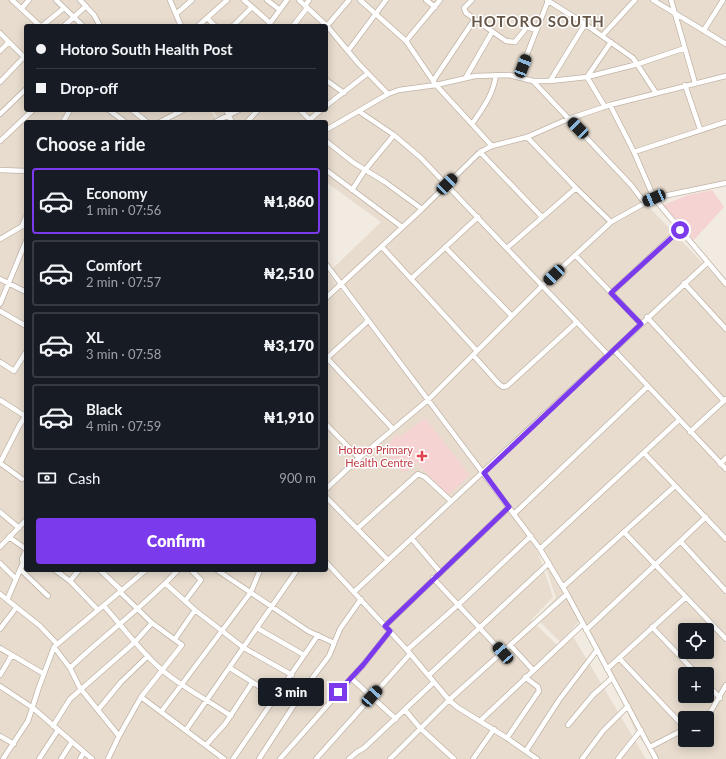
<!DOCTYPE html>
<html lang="en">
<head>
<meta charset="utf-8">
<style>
  body { margin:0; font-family:Lato,sans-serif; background:#242831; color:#f1f3f6; height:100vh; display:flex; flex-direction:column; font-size:15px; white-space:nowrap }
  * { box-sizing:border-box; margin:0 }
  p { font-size:13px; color:#9ea1a6 }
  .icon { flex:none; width:22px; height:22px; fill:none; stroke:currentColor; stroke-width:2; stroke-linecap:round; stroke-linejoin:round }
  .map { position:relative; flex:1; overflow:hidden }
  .side { position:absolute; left:24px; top:120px; width:304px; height:452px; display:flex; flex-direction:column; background:#171b24; border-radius:4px; box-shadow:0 2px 10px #0003 }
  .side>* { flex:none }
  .top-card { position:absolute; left:24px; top:24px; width:304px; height:88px; border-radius:4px; box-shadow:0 2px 10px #0003; display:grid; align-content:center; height:88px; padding:0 12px; background:#171b24 }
  .fabs { position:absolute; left:678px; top:623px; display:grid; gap:8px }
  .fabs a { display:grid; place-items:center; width:36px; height:36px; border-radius:4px; background:#171b24; box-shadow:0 2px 10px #0003; font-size:20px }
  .end { position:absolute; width:18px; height:18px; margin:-9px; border:5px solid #7c3aed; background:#fff; box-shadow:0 0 0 2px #fff }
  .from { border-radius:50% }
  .bubble { position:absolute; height:28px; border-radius:4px; background:#171b24; box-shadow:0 2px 10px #0003; font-size:13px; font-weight:800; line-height:28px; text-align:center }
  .car { position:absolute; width:12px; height:24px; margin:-12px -6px; border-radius:5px; box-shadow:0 0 3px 1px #0007; background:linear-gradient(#222 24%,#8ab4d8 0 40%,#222 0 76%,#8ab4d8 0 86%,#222 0) }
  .top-card b { display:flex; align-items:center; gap:14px; height:38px; font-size:15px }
  .top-card b+b { border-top:1px solid #363941 }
  .top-card i { width:10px; height:10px; background:#f1f3f6 }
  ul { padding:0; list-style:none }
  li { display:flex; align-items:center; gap:12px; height:66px; margin:0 8px 6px; padding:0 4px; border:2px solid #363941; border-radius:4px }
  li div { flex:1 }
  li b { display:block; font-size:15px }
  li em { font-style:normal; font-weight:800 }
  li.active { border-color:#7c3aed }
  li>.icon { width:36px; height:36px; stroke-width:1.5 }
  h2 { padding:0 12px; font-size:18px; line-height:48px }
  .pay { display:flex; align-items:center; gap:10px; height:44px; padding:0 12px; font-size:15px }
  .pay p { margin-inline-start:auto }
  .button { display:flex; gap:8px; margin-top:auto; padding:8px 12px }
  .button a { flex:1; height:46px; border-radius:4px; background:#7c3aed; color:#fff; font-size:16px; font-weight:800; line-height:46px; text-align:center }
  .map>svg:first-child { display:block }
  .residential { fill:#e7dcce; fill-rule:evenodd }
  .medical { fill:#f5d3d2 }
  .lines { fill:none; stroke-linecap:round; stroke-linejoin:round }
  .street-casing { stroke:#c1b4a6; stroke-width:6 }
  .street { stroke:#fff; stroke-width:4.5 }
  .route { stroke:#7c3aed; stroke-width:5 }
  .health-dot { fill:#e0444e; stroke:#fff; stroke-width:1.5 }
  .labels { text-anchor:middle; stroke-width:3; stroke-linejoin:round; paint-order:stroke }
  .health-label { font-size:11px; fill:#be3a42; stroke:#fff; text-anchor:end }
  .district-label { font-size:15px; font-weight:bold; letter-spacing:1px; fill:#675748; stroke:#fff }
</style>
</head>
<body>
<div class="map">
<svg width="726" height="759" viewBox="0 0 726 759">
  <rect width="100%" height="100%" fill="#f2ebe1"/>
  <path class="residential" d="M0 0H168L180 26H26V110H209L218 122H26V570H326V271L499 495 538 552 553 597 531 620 559 647 574 638 646 759H0Z
    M171 0H726V182L642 200 726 287V759H656L636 733 612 678 579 621 561 643 536 618 556 598 540 549 329 272 381 222 326 182V122H221L213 110H326V26H184ZM685 630H707V652H685ZM685 674H707V696H685ZM685 718H707V740H685Z"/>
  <path class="medical" d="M712 190 724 207 694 240 663 205 688 195Z
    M425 418 470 475 448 495 417 463 404 473 382 449 393 440V438L397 434 400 437Z"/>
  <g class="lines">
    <g class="street-casing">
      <path id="street" d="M12 0 40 26
        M56 0 83 26
        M80 0 94 15 100 26
        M170 0 181 26
        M244 0 270 23
        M267 0 280 10
        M299 0 327 26 358 63 388 94
        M360 0 406 41 436 85 492 146
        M426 0 435 7
        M472 0 464 8 466 13 506 41 515 42 527 27 536 30
        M547 0 585 24 633 58 656 93
        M653 0 726 44
        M671 0 695 83
        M305 6 309 0
        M22 8 29 0
        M176 14 192 0
        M207 18 215 26
        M42 26 64 8
        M64 26 86 6
        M198 26 227 0
        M233 26 252 7
        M268 26 287 0
        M293 26 307 8
        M326 27 349 0
        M704 30 723 0
        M0 33 26 59
        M602 36 635 0
        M406 41 440 0
        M0 51 9 42
        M348 51 386 0
        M466 77 492 32
        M518 77 548 1
        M326 80 344 93
        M433 81 474 20
        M533 81 631 185 644 202
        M550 81 585 24
        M0 82 24 57
        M685 85 700 129
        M610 105 634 152 654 198 726 284
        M326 106 367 74
        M605 107 587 77 611 42
        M109 110 125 122
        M132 110 147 122
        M226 110 232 122
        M300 110 310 120
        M360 112 394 135 421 158 608 355
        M0 114 26 89
        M63 122 70 110
        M160 122 183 110
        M215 122 239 110
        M247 122 258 110
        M307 122 321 110
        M472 124C483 108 493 95 496 75
        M326 130 388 94 399 90 436 85 475 76 509 75 533 81H550L587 77 638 64 685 48
        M527 137 576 188 611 222
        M0 141 33 110
        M326 141 354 163 385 182 422 209
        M480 152 542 217
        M634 152 726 122
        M0 170 26 171
        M326 170 402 227
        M352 190 365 170 394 135
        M22 226 26 217
        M0 239 26 224
        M382 247 477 351
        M445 247 512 316
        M507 248 576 188
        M575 255 641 324
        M326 264 540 549 567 594 656 759
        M0 279 26 292
        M411 279 478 217
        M684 283 726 329
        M611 293 679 230
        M326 298 422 209 480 152 492 146 527 137 568 119 610 105 726 76
        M0 304 26 241
        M0 311 26 326
        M647 317 724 401
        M614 350 726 469
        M473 355 499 384 503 387 507 386 577 322
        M327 358 393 429
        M326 359 368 321
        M0 362 14 371 26 352
        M0 400 25 416
        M326 424 359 458
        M690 432 726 399
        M645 454 726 539
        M0 463 19 426 26 415
        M0 463 22 479
        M720 464 726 458
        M326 489 359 458 428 400 543 285 611 222 654 198 726 183
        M326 497 388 560
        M0 512 19 528
        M515 513 648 386
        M358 528 418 474 425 477 451 501
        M624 532 726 639
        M9 537 26 549
        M412 539 440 572
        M681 542 726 591
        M0 547 26 520
        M540 549 679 420
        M326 562 407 650 449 700 457 707 507 738 537 759
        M0 563 15 578
        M20 569 48 596
        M55 570 70 581 79 570
        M100 570 122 591
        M217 570 308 631 334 643
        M433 578 503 653
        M70 581 98 610
        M166 584 195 610 244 648 292 675
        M563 587 675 486
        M354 592 707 263
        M0 594 40 626 57 644
        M7 600 23 563 22 559 26 551
        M185 601 201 580 191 570
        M104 606C123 627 140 651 162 670 183 688 208 700 231 716
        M385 626 509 507
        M652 627 697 674
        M257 628 304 655
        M0 629 16 608
        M586 630 706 517
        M175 639 195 610
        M511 646 533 670
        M54 647 70 668 80 688 119 736
        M0 648 44 674
        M407 650 459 604 531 536
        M619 658 685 728
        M70 668C105 634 145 606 178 570
        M230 668 276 697
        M607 669 686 597
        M0 675 12 655
        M429 675 549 563
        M351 678 396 719
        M707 684 720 698
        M0 686 33 708 92 759
        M141 697 224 759
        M98 710 121 682 148 656
        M405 710 420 728 454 759
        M161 712 251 592 260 570
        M704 718 711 711 726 685
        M480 721 583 624
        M568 725 593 695 612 678
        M53 726 70 699 135 642 152 623
        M186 730 297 570
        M0 736 14 744
        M507 738 539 691 538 687 525 677
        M206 745 225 724 252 683
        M650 747 685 729
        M526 751 559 700 597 650
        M3 759 28 721 39 687 54 647 146 570
        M39 759 58 730
        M61 759 72 742
        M80 759 84 752
        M108 759 119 736 141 697 182 645 152 623 120 592
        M233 759 318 635
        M259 759 307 685 329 656 340 629 361 599
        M280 759 363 665 390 631
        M316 759 410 654
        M349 759 357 752 364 748 434 682
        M390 759 449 700 567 594
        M473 759 494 729
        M582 759 603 731 628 706
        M618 759 641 730"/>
    </g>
    <use href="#street" class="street"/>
  </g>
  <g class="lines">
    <path class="route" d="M338 692 363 665 390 631 385 626 509 507 484 473 641 324 611 293 680 230"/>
  </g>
  <path class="health-dot" d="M420 450h4v4h4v4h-4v4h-4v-4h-4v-4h4z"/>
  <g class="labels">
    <g class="health-label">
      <text x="413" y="454">Hotoro Primary<tspan x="413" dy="13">Health Centre</tspan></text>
    </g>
    <g class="district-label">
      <text x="538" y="27">HOTORO SOUTH</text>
    </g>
  </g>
</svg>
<div class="fabs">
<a><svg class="icon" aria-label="locate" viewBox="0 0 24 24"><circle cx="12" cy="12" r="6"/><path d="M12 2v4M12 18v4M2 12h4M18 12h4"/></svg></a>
<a>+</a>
<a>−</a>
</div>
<i class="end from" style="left:680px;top:230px"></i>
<i class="end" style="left:338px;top:692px"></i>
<div class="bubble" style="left:258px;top:678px;width:66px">3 min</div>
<i class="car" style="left:523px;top:66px;rotate:21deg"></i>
<i class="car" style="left:578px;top:128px;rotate:316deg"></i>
<i class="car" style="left:447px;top:184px;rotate:44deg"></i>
<i class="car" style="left:654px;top:198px;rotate:247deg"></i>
<i class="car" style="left:554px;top:275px;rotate:226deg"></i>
<i class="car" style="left:503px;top:653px;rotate:319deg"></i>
<i class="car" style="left:372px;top:696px;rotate:42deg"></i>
<div class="top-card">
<b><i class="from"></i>Hotoro South Health Post</b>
<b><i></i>Drop-off</b>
</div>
<section class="side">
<h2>Choose a ride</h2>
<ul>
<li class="active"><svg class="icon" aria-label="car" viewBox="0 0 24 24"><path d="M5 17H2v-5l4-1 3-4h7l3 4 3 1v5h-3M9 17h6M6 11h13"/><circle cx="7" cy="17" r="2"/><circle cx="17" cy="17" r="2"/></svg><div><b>Economy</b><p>1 min · 07:56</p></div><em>₦1,860</em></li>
<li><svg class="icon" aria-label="car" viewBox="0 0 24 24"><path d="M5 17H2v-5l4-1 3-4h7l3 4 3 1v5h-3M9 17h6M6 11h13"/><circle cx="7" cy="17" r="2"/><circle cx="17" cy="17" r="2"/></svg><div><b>Comfort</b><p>2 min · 07:57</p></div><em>₦2,510</em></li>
<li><svg class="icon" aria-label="car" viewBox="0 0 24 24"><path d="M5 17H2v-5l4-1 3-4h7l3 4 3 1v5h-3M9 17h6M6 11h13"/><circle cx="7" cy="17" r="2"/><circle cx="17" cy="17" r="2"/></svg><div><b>XL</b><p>3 min · 07:58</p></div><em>₦3,170</em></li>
<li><svg class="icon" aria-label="car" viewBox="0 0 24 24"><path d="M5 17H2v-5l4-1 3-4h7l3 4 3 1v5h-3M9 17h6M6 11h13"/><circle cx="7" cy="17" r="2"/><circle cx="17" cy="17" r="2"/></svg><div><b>Black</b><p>4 min · 07:59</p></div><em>₦1,910</em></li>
</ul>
<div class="pay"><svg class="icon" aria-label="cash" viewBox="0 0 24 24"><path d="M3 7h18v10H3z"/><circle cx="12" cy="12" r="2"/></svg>Cash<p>900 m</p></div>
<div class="button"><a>Confirm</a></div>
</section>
</div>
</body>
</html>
